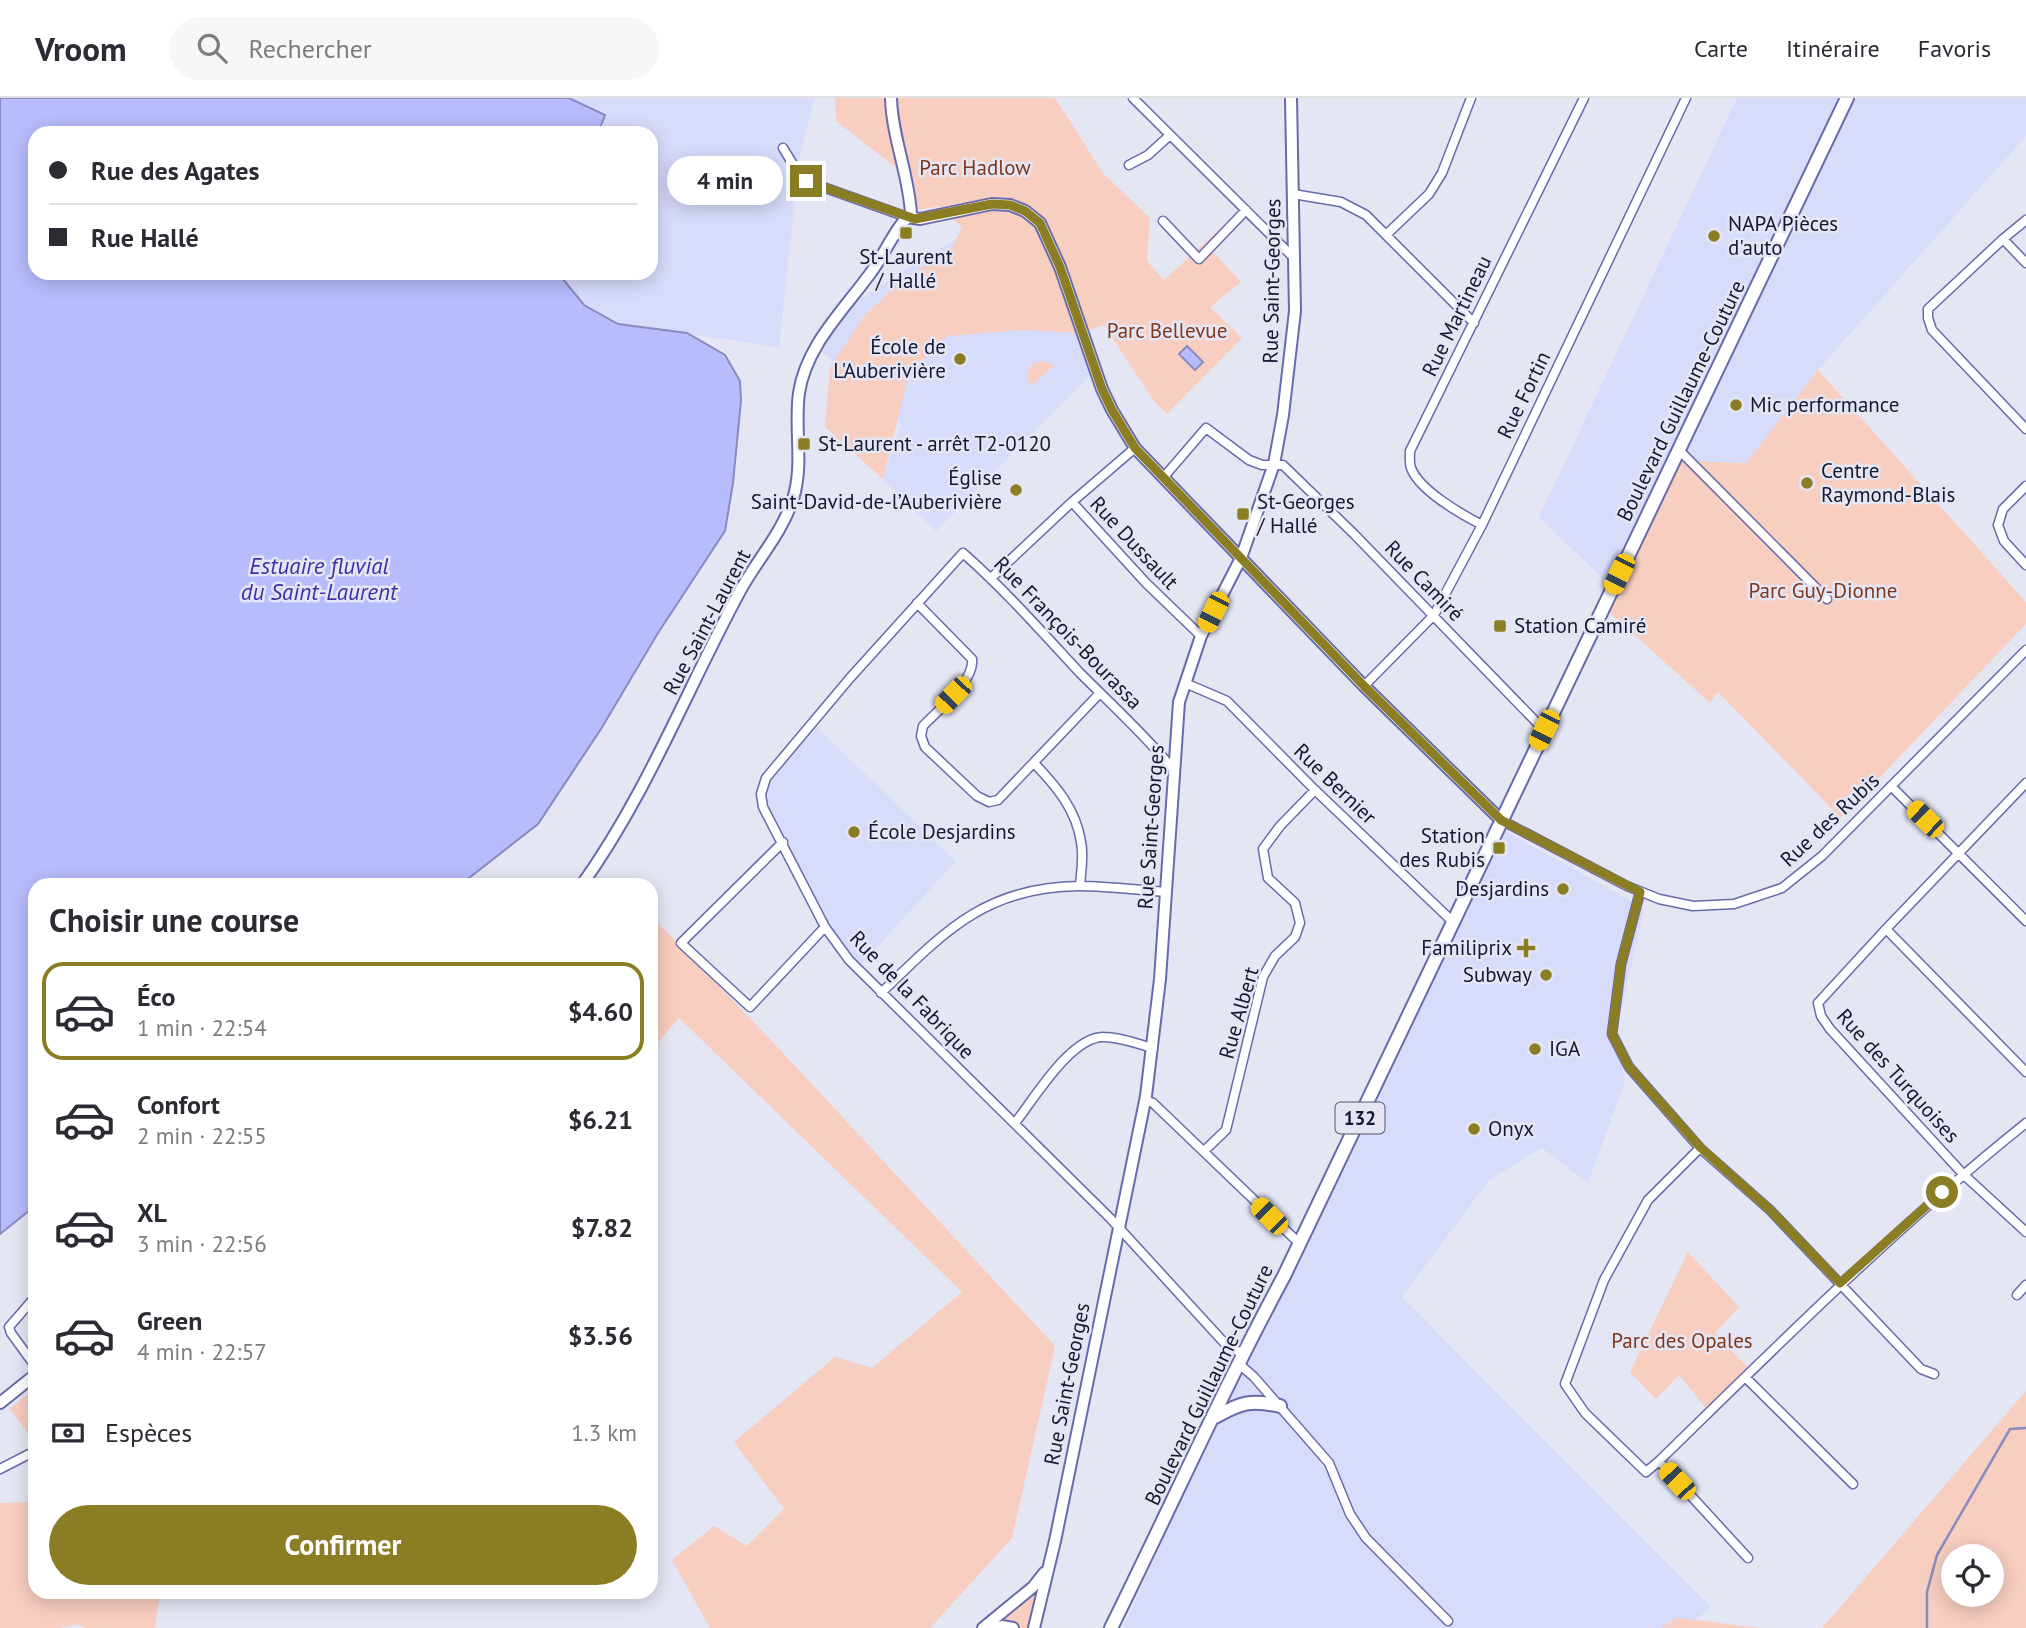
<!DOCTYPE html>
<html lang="fr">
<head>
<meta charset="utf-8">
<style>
  body { margin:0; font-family:"PT Sans",sans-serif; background:#f7f7f7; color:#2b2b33; height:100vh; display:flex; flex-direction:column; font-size:26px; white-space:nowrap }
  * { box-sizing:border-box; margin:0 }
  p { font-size:23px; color:#7c7c81 }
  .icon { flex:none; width:38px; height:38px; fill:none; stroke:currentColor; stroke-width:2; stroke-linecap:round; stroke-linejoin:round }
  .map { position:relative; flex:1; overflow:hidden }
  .drawer { position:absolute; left:28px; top:780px; width:630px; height:721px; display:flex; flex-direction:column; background:#fff; border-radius:21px; box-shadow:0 4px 18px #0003 }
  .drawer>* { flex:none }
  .hud { position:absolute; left:28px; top:28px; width:630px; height:154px; border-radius:21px; box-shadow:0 4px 18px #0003; display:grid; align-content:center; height:154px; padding:0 21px; background:#fff }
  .fabs { position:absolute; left:1941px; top:1446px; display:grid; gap:14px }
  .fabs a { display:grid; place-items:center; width:63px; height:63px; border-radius:50%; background:#fff; box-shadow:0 4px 18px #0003; font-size:35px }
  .end { position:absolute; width:32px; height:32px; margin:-16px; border:9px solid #8b7d23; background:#fff; box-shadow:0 0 0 4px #fff }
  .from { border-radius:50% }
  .bubble { position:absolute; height:49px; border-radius:24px; background:#fff; box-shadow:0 4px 18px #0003; font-size:23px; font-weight:700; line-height:49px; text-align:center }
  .car { position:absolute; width:21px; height:42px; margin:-21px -10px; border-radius:9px; box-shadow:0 0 5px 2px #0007; background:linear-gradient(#f5c518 24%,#345 0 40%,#f5c518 0 76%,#345 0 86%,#f5c518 0) }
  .hud b { display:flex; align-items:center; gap:24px; height:66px; font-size:26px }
  .hud b+b { border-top:2px solid #e1e1e2 }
  .hud i { width:18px; height:18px; background:#2b2b33 }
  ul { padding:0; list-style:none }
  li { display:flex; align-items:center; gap:21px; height:98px; margin:0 14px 10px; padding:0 7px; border:4px solid transparent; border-radius:21px }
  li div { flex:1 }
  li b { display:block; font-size:26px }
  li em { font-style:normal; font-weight:700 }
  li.active { border-color:#8b7d23 }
  li>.icon { width:63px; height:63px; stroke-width:1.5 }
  h2 { padding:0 21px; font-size:32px; line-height:84px }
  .pay { display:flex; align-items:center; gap:18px; height:77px; padding:0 21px; font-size:26px }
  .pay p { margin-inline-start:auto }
  .action { display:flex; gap:14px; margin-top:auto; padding:14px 21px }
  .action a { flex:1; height:80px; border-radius:42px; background:#8b7d23; color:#fff; font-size:28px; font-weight:700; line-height:80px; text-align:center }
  header { display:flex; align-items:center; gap:42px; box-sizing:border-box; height:98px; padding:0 35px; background:#fff; border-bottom:2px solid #e1e1e2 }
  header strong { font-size:33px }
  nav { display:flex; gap:38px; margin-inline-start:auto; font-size:24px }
  .search { width:490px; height:63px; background:#f7f7f7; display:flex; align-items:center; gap:18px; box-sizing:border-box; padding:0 24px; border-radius:38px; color:#7c7c81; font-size:26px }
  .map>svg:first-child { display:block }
  .built { fill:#d8dcfb }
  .green { fill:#f7cec0; fill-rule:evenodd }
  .water { fill:#b7bdfc; stroke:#878bbf; stroke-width:2 }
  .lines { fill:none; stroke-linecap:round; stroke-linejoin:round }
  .stream { stroke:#878bbf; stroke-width:2.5 }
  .street-casing { stroke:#686ba9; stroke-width:11 }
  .secondary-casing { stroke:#686ba9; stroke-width:14 }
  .primary-casing { stroke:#686ba9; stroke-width:16 }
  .street { stroke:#fff; stroke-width:8 }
  .secondary { stroke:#fff; stroke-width:10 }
  .primary { stroke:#fff; stroke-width:12 }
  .route { stroke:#8b7d23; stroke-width:9 }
  .poi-dot { fill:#8b7d23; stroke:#e4e6f4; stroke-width:2.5 }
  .labels { text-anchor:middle; stroke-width:5; stroke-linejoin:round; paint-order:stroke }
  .shield { fill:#e4e6f4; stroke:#54556b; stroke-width:2 }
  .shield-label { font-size:19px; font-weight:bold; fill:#161730 }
  .park-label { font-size:21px; fill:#7f371b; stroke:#e4e6f4 }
  .poi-label { font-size:21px; fill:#161730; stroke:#e4e6f4; text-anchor:start }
  .street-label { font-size:21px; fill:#161730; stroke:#e4e6f4 }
  .water-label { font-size:23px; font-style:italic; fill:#3e2fa6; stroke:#e4e6f4 }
</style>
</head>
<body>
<header>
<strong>Vroom</strong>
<div class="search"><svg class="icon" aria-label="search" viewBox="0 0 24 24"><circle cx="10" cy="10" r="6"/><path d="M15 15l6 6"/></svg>Rechercher</div>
<nav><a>Carte</a><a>Itinéraire</a><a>Favoris</a></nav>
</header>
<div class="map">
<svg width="2026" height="1530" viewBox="0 0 2026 1530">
  <rect width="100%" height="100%" fill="#e4e6f4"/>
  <path class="built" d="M569 0H815L800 56 779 249 618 226 584 207 558 175H651V35H598L605 17Z
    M1737 0H2026V38L1818 272 1746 365 1679 363 1607 485 1539 419Z
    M1010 107 1025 113 1094 273 936 433 883 381 901 325 817 249 841 213Z
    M814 627 956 763 858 870 828 823 767 705 766 680Z
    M1490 725 1644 810 1616 935 1625 984 1588 1085 1542 1050 1489 1082 1402 1199 1711 1509 1687 1530H1123L1399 920Z"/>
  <path class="green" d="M835 0H1055L1103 75 1150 120 1147 163 1164 182 1243 110 1250 116 1213 154 1241 184 1210 209 1242 240 1167 316 1154 303 1104 227 1081 235 1022 232 948 238 909 274 883 381 825 329 830 270 863 219 902 182 951 152 962 130 940 108 919 112 913 83 836 23Z
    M1046 263 1054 268 1031 288C1023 275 1030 262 1046 263Z
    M1818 272 2026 504V526L1841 720 1718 594 1710 605 1607 512 1679 363 1746 365Z
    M655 822 770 941 1055 1248 1012 1440 930 1530H710L672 1462 714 1428 747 1448 784 1411 734 1344 835 1259 872 1270 962 1194 679 920 651 953V826Z
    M1688 1154 1739 1209 1715 1235 1751 1273 1709 1314 1679 1277 1656 1301 1630 1274Z
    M35 1290V1345L10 1311Z
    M2026 1293V1530H1822ZM1953 1458H1992V1496H1953Z
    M35 1404V1494L162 1495 158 1506 155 1530H85L77 1526 60 1530H0V1405Z
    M1048 1470 1034 1530H983Z
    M1677 1520 1761 1530H1661Z"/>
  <path class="water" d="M0 0H569L605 17 598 35H35V175H558L584 207 618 226 687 235 725 257 740 283 741 302 733 385 725 433 658 535 601 631 538 726 460 787 35 788V1108L0 1136Z
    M1187 248 1203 264 1195 272 1179 256Z"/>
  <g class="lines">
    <path class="stream" d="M1927 1530V1494L1937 1457 2010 1331 2026 1330"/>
    <g class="street-casing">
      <path id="street" d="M1133 0 1295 161
        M783 50 799 76 806 83 907 119
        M1129 67 1148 57 1170 37
        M1293 96 1341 104 1366 117 1474 225
        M2026 122 2003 141 1928 211V220L1932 232 2026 331
        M1163 123 1199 161 1246 112
        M1387 136 1429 96 1442 75 1471 0
        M2003 141 2026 165
        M1679 352 1827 501
        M1163 380 1206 330 1249 362 1262 367H1283L1354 436 1544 632
        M2026 388 2003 411 1998 427 2004 443 2026 467
        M1072 404 1146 485 1201 538
        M1482 427C1461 416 1419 392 1411 370 1409 364 1410 359 1410 353L1584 0
        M991 480 1072 404 1135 350
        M917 505 972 561C975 583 938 612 923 628L921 638 925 649 977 698 989 704 998 702 1100 595
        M1185 585 1227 603 1315 692 1453 824
        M1364 588 1434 517 1482 427 1686 0
        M1034 665C1056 688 1076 711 1081 744 1084 758 1081 774 1080 788
        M1174 672C1145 637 1112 607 1080 575 1042 534 1005 492 963 455L850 580 766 680 761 696 763 709 825 829 849 862 1110 1120 1229 1250 1243 1255
        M2026 685 1886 831 1818 905 1821 918 1830 931 1963 1076 2026 1134
        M1891 688 2026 823
        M1501 722 1627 788 1659 801 1693 808 1734 806 1782 790 1822 758 2026 552
        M783 744 681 845 750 909 825 829
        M1640 794 1621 866 1612 936 1629 969 1700 1050 1770 1112 1921 1271 1934 1276
        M1886 831 2026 974
        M881 895C944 834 985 789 1079 788 1108 788 1137 792 1166 794
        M1145 1002 1153 1005 1300 1146
        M1015 1025C1034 1001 1071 938 1104 939 1121 939 1137 946 1153 950
        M1700 1050 1648 1102 1604 1182 1565 1286 1585 1315 1646 1374 1659 1363C1778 1247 1896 1129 2026 1025
        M1204 1053 1226 1032 1263 879 1275 858 1295 839 1300 825 1295 805 1268 780 1263 751 1280 728 1315 692
        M2017 1197 2026 1187
        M35 1199 9 1229 11 1235 35 1268
        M1238 1265 1254 1279 1329 1365 1350 1416 1366 1440 1448 1523
        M1745 1279 1853 1386
        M1659 1363 1748 1460
        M0 1371 35 1353"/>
    </g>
    <g class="secondary-casing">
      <path id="secondary" d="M907 119 920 121 992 106 1010 107 1025 113 1040 125 1060 169 1102 291 1112 312 1135 350 1364 588 1501 722
        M581 788C647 696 687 591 740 493 757 462 782 435 793 401 804 366 794 330 799 295 806 247 845 211 872 173 884 157 896 128 911 116 909 77 892 39 891 0
        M0 1305 35 1277
        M983 1530 1033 1489 1044 1475
        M994 1530 1002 1528 1013 1530
        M1034 1530 1055 1443 1146 998 1160 881 1179 604 1201 538 1241 460 1274 366 1283 317 1295 213 1291 0"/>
    </g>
    <g class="primary-casing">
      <path id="primary" d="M1215 1319C1240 1305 1251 1301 1280 1308
        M1111 1530C1169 1413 1222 1293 1284 1178L1847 0"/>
    </g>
    <use href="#street" class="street"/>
    <use href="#secondary" class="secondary"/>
    <use href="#primary" class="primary"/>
  </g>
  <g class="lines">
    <path class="route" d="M806 83 915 121 992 106 1010 107 1025 113 1040 125 1060 169 1102 291 1112 312 1135 350 1364 588 1501 722 1640 794 1621 866 1612 936 1629 969 1700 1049 1770 1112 1840 1185 1942 1094"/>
  </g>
  <g class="poi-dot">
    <rect x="899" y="128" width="14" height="14" rx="3.5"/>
    <circle cx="1714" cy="138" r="7"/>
    <circle cx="960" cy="261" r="7"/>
    <circle cx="1736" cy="307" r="7"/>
    <rect x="797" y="339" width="14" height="14" rx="3.5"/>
    <circle cx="1807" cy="385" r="7"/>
    <circle cx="1016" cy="392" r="7"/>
    <rect x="1236" y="409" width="14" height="14" rx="3.5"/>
    <rect x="1493" y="521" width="14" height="14" rx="3.5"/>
    <circle cx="854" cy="734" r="7"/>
    <rect x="1492" y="743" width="14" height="14" rx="3.5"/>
    <circle cx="1563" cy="791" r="7"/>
    <path d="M1522.5 839.5h7v7h7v7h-7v7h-7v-7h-7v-7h7z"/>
    <circle cx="1546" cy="877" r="7"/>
    <circle cx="1535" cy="951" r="7"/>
    <circle cx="1474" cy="1031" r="7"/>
  </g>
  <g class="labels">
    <rect class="shield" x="1335.5" y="1004.5" width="49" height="31" rx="5"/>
    <g class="shield-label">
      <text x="1360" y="1027">132</text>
    </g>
    <g class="park-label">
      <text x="975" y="77">Parc Hadlow</text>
      <text x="1167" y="240">Parc Bellevue</text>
      <text x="1823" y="500">Parc Guy-Dionne</text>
      <text x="1682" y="1250">Parc des Opales</text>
    </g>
    <g class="poi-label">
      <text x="1728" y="133">NAPA Pièces<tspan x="1728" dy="24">d'auto</tspan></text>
      <text x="906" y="166" text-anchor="middle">St-Laurent<tspan x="906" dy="24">/ Hallé</tspan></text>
      <text x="946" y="256" text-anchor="end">École de<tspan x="946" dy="24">L'Auberivière</tspan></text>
      <text x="1750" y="314">Mic performance</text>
      <text x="818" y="353">St-Laurent - arrêt T2-0120</text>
      <text x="1821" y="380">Centre<tspan x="1821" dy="24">Raymond-Blais</tspan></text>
      <text x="1002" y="387" text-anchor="end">Église<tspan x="1002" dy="24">Saint-David-de-l’Auberivière</tspan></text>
      <text x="1257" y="411">St-Georges<tspan x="1257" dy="24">/ Hallé</tspan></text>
      <text x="1514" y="535">Station Camiré</text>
      <text x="868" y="741">École Desjardins</text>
      <text x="1485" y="745" text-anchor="end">Station<tspan x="1485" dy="24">des Rubis</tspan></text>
      <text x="1549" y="798" text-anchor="end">Desjardins</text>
      <text x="1512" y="857" text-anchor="end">Familiprix</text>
      <text x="1532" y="884" text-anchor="end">Subway</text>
      <text x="1549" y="958">IGA</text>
      <text x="1488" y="1038">Onyx</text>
    </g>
    <g class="street-label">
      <text transform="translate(1272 183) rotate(-89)" y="7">Rue Saint-Georges</text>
      <text transform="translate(1457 218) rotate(-64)" y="7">Rue Martineau</text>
      <text transform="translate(1524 297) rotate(-64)" y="7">Rue Fortin</text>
      <text transform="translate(1681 303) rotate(-64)" y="7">Boulevard Guillaume-Couture</text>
      <text transform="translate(1134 445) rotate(47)" y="7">Rue Dussault</text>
      <text transform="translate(1424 483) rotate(46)" y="7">Rue Camiré</text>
      <text transform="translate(707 524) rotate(-62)" y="7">Rue Saint-Laurent</text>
      <text transform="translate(1068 535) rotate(46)" y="7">Rue François-Bourassa</text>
      <text transform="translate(1335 686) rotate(44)" y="7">Rue Bernier</text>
      <text transform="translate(1830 722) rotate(-43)" y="7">Rue des Rubis</text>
      <text transform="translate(1151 729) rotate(-86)" y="7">Rue Saint-Georges</text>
      <text transform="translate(912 897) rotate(46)" y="7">Rue de la Fabrique</text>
      <text transform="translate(1239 915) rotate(-74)" y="7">Rue Albert</text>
      <text transform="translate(1898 978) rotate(48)" y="7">Rue des Turquoises</text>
      <text transform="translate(1067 1286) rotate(-79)" y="7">Rue Saint-Georges</text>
      <text transform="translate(1209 1287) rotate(-64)" y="7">Boulevard Guillaume-Couture</text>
    </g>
    <g class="water-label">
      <text x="319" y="476">Estuaire fluvial<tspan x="319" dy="26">du Saint-Laurent</tspan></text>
    </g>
  </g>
</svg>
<div class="fabs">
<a><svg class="icon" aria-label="locate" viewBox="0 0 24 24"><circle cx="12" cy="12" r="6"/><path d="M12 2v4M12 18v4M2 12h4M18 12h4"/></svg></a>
</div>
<i class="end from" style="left:1942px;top:1094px"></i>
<i class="end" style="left:806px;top:83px"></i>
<div class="bubble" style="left:667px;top:58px;width:116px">4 min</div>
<i class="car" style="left:1619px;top:476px;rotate:206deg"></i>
<i class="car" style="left:1213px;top:514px;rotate:207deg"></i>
<i class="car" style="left:953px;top:597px;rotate:224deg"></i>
<i class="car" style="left:1544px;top:632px;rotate:206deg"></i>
<i class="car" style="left:1925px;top:721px;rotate:314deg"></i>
<i class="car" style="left:1269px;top:1118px;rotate:315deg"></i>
<i class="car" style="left:1677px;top:1383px;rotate:317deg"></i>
<div class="hud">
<b><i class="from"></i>Rue des Agates</b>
<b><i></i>Rue Hallé</b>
</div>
<section class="drawer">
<h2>Choisir une course</h2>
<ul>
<li class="active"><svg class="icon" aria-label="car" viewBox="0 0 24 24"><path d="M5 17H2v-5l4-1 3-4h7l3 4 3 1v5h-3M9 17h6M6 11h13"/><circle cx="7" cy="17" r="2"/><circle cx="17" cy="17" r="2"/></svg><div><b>Éco</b><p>1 min · 22:54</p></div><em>$4.60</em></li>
<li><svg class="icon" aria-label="car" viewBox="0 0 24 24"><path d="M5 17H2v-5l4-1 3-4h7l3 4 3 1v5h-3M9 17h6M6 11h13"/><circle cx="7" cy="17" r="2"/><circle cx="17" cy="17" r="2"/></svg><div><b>Confort</b><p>2 min · 22:55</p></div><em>$6.21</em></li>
<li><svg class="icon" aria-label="car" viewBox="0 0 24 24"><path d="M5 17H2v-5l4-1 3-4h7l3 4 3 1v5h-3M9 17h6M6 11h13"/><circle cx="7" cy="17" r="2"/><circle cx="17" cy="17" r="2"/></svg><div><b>XL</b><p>3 min · 22:56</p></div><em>$7.82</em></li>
<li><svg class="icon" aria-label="car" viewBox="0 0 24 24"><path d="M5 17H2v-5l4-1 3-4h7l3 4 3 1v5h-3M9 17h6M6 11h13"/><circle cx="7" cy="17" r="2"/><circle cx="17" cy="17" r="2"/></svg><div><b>Green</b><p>4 min · 22:57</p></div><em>$3.56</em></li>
</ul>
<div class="pay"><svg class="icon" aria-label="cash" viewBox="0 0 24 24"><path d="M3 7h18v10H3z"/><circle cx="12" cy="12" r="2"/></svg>Espèces<p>1.3 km</p></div>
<div class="action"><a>Confirmer</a></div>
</section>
</div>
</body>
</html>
